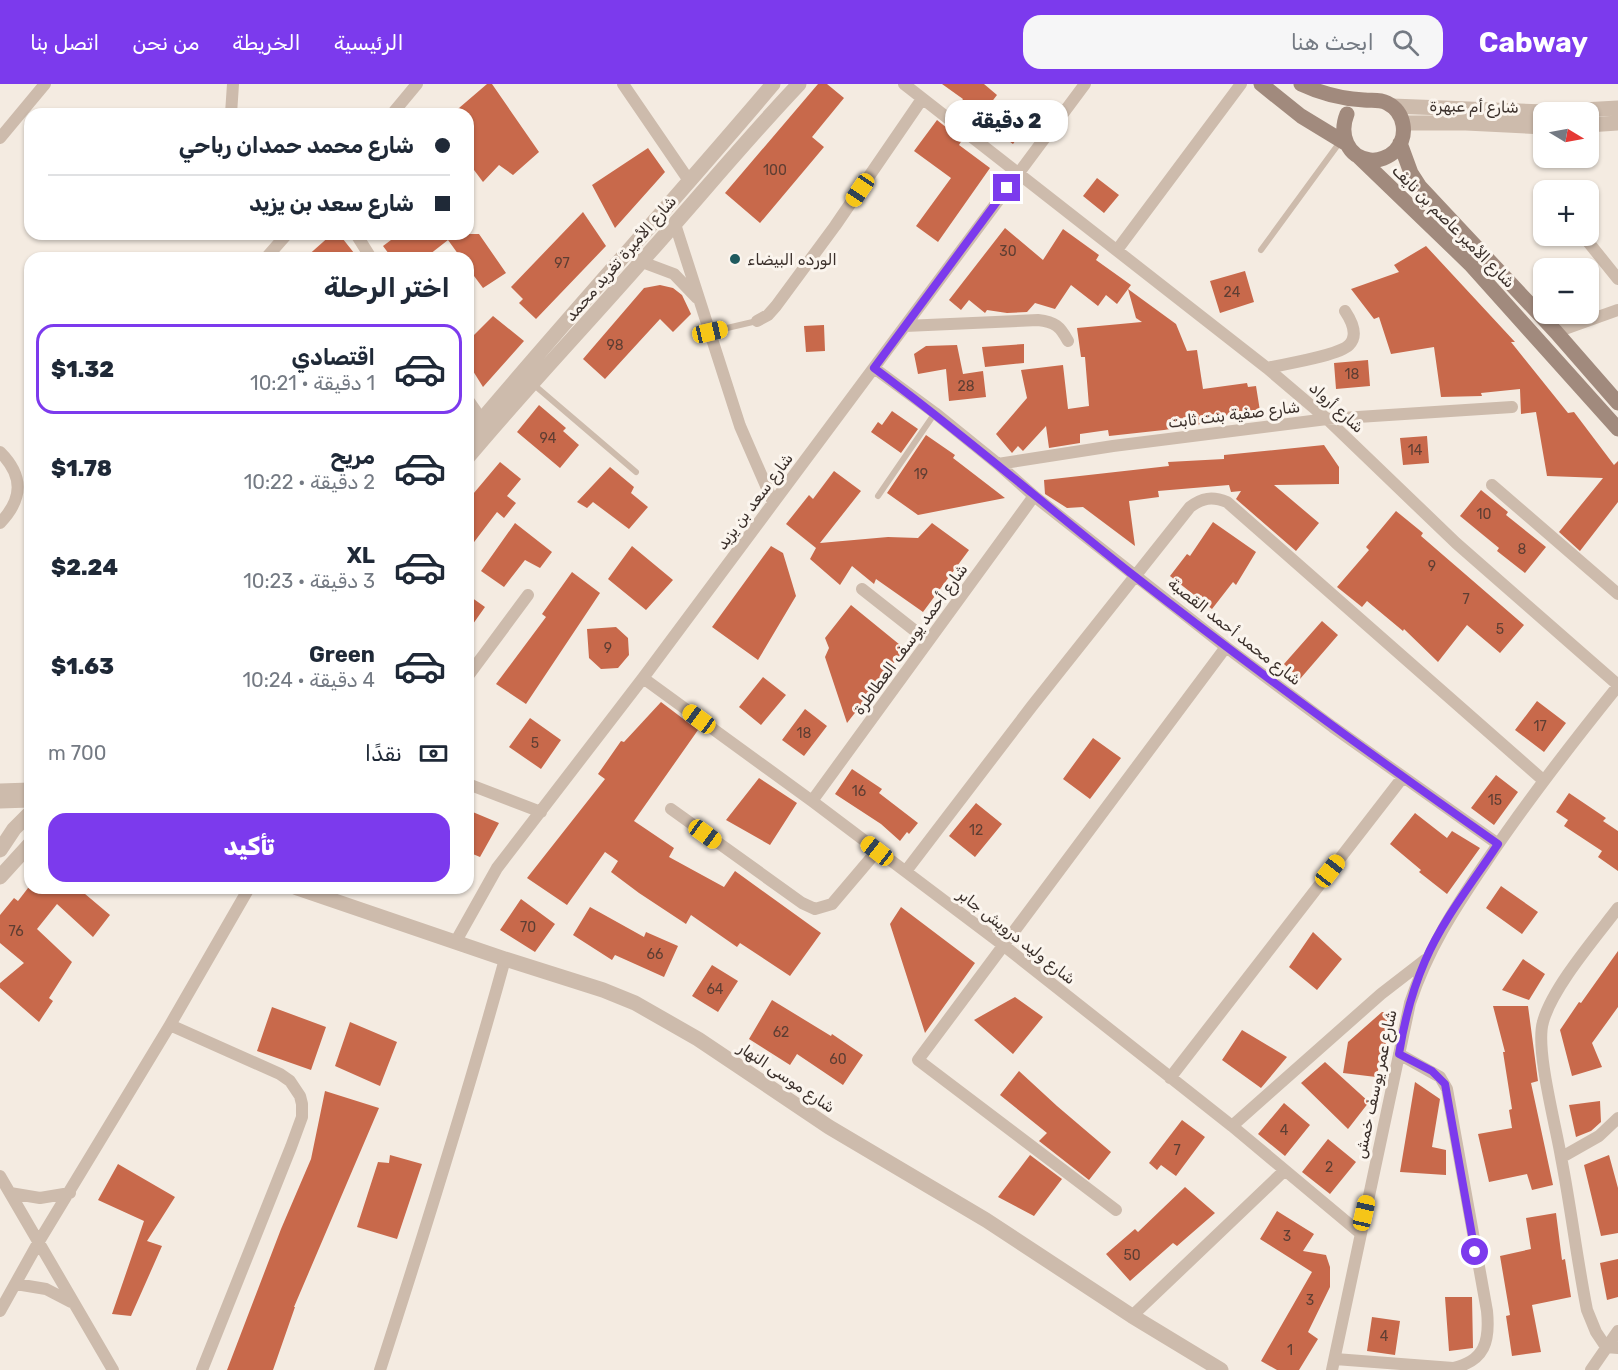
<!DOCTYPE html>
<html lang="ar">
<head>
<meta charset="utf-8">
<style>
  body { margin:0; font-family:Rubik,"Noto Sans Arabic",sans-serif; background:#f6f6f7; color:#1f2937; direction:rtl; height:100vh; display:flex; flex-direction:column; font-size:22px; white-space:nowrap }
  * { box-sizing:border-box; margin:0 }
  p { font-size:20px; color:#747a83 }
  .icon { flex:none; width:33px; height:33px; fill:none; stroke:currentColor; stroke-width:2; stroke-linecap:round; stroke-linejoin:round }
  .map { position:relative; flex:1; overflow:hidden; direction:ltr }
  .sheet { position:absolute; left:24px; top:168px; width:450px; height:642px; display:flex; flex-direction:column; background:#fff; border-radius:18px; box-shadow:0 2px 4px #0004; direction:rtl }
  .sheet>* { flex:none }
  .hud { position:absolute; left:24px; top:24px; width:450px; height:132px; border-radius:18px; box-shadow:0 2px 4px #0004; direction:rtl; display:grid; align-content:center; height:132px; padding:0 24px; background:#fff }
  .needle { width:39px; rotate:100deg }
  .tools { position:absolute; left:1533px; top:18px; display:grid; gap:12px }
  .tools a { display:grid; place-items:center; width:66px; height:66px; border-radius:12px; background:#fff; box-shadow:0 2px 4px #0004; font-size:30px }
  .end { position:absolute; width:27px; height:27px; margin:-14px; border:8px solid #7c3aed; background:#fff; box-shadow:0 0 0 3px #fff }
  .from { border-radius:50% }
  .bubble { position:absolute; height:42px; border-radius:18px; background:#fff; box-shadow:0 2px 4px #0004; font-size:20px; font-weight:800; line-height:42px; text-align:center; direction:rtl }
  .car { position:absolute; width:18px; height:36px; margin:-18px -9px; border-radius:8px; box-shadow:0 0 4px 2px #0007; background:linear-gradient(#f5c518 24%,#345 0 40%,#f5c518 0 76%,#345 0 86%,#f5c518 0) }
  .hud b { display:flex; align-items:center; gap:21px; height:57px; font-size:22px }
  .hud b+b { border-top:2px solid #e0e1e3 }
  .hud i { width:15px; height:15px; background:#1f2937 }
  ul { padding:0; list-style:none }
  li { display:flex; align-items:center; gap:18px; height:90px; margin:0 12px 9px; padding:0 12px; border:3px solid transparent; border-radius:18px }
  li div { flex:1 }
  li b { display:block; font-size:22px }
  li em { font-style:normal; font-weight:800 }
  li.current { border-color:#7c3aed }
  li>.icon { width:54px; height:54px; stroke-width:1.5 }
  h2 { padding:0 24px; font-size:27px; line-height:72px }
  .pay { display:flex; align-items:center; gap:15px; height:66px; padding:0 24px; font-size:22px }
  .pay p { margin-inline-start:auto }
  .primary-button { display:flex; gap:12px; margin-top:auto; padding:12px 24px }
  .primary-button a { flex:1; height:69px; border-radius:18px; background:#7c3aed; color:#fff; font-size:24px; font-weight:800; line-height:69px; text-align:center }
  header { display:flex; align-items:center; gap:36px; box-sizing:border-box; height:84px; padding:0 30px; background:#7c3aed; color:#fff }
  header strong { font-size:28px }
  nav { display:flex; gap:33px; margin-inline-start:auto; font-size:21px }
  .search { width:420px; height:54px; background:#f6f6f7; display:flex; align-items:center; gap:15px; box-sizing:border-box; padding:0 21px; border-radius:18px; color:#747a83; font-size:22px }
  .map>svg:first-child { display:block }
  .building { fill:#c8694b }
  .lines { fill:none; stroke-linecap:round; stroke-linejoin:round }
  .service { stroke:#cdbbac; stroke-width:6 }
  .minor { stroke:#cdbbac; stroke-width:12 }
  .tertiary { stroke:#cdbbac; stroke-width:15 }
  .secondary { stroke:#a18a7d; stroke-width:15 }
  .route { stroke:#7c3aed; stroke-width:8 }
  .poi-dot { fill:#1f5a5e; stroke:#fbf5ee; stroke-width:2 }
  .labels { text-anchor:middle; stroke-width:6; stroke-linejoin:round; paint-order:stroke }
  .number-label { font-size:14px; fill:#5e3e33 }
  .street-label { font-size:16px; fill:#3b302b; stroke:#fbf5ee }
  .poi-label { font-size:16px; fill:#3b302b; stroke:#fbf5ee; text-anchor:start }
</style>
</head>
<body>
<header>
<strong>Cabway</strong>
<div class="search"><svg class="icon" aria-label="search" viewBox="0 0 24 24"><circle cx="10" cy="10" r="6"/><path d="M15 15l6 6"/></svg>ابحث هنا</div>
<nav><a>الرئيسية</a><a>الخريطة</a><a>من نحن</a><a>اتصل بنا</a></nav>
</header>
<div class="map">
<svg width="1618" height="1286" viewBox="0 0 1618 1286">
  <rect width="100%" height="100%" fill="#f4ebe1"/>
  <path class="building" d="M487 0H492L539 68 513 91 499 81 483 98 468 78V30H452Z
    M818 0H827L844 14 812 53 824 63 760 139 725 109Z
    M942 0H984L997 11 980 33 961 18 963 15Z
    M1014 20 1032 33 1013 60 995 47Z
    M937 36 962 56 959 61 990 84 938 158 916 142 951 94 914 67Z
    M648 64 665 88 615 144 592 101Z
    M1097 94 1119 111 1104 129 1083 112Z
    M583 128 606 162 536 235 519 219 523 215 511 203Z
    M1005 144 1043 176 1063 145 1099 171 1096 176 1131 201 1128 205 1176 240 1187 267 1197 266 1203 305 1247 299 1248 303 1256 302 1260 327 1207 334V339L1164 346 1109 352 1108 346 1080 350V359L1049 364 1046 342 1023 367 1018 362 1012 369 996 350 1027 314 1021 286 1063 281 1068 325 1089 322 1085 273H1081L1077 244 1142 238 1136 234 1128 205 1117 220 1106 211 1098 222 1071 201 1055 225 1035 219 1027 228 1007 229 987 226 985 229 969 216 961 226 949 216Z
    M332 150H339L358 174H305Z
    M399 150H479L506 189 483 204 468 184V174H461L448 156 425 174H392L383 162Z
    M1426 162 1515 258H1511L1568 329 1574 328 1614 381 1618 377V418L1580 467 1559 448 1603 394 1547 392 1536 328 1521 330 1520 305 1481 309 1482 312 1441 313 1434 263 1391 270 1379 233 1374 235 1351 205 1399 188 1394 181Z
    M1245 187 1254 218 1220 229 1210 197Z
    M660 201 673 204 682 211 691 230 673 248 660 235 605 295 583 275 644 204Z
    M493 232 524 257 483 303 468 279V257Z
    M824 241 825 267 806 268 804 242Z
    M1024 260V279L985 283 982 263Z
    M957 261 963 290 983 287 986 313 949 317 946 285 918 290 914 270 926 262Z
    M1368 276 1370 302 1336 305 1334 279Z
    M539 321 566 344 563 347 579 361 560 384 517 348Z
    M892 327 918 345 901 369 871 348 878 338 882 341Z
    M926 351 955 371 953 374 1005 414 918 431 887 409Z
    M1427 352 1429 379 1403 381 1400 354Z
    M1324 361 1339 383V400L1274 401 1319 439 1296 467 1236 415 1241 407 1231 408 1229 401 1158 407 1159 413 1129 417 1135 462 1083 423 1067 424 1045 410 1044 396 1169 382 1168 378 1224 375V371Z
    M500 378 521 395 507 412 516 419 504 434 497 428 468 466V416Z
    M610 383 634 403 631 409 648 423 629 445 593 418 587 424 577 418Z
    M834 387 861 407 820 459 888 453 918 454 932 439 969 466 923 528 876 495 874 500 852 482 840 501 810 475 816 464 786 440 809 411 813 415Z
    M1481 406 1508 428 1506 431 1546 463 1525 489 1497 467 1499 464 1460 432Z
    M1396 427 1423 449 1421 452 1524 541 1500 569 1467 541 1438 578 1404 545 1403 547 1367 517 1362 523 1337 503 1369 466 1366 463Z
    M1213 438 1256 468 1236 501 1233 498 1212 525 1170 492 1187 470 1190 472Z
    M515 439 552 468 540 484 525 476 504 503 481 487Z
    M632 462 673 496 646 526 608 495Z
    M771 462 783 469 796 512 758 576 712 543Z
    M572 488 600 509 526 620 496 600 546 533 542 530Z
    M468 511 485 523 468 547Z
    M851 521 905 565 847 639 825 573 829 564 825 554Z
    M1322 537 1338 551 1300 595 1284 580Z
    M616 543 628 554 629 571 618 584 601 585 589 574 587 545Z
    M763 593 786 611 761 641 739 623Z
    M1537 617 1566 639 1544 668 1515 646Z
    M661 618 698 646 634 737 674 764 669 773 724 803 735 787 821 849 790 892 740 859 737 863 691 831 686 840 639 809 611 788 618 777 605 768 567 821 527 794 605 695 598 690 621 657 624 658Z
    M805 625 827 642 804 672 782 656Z
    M530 634 561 656 541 685 509 663Z
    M1093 654 1121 674 1090 715 1063 695Z
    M852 685 882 705 879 709 918 739 909 750 907 748 900 757 881 740 835 710Z
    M1496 691 1518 708 1494 741 1471 724Z
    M759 694 797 719 770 761 726 736Z
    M1569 709 1606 734 1603 737 1618 747V787L1598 773 1602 767 1564 742 1568 736 1556 728Z
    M976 719 1002 740 975 773 949 752Z
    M468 726 499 739 480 773 468 768Z
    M1415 729 1447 754 1452 747 1480 764 1447 810 1419 788 1421 786 1390 760Z
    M1501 802 1538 828 1522 850 1486 824Z
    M28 804H78L110 831 93 853 57 820 37 845 72 878 49 914 53 917 39 938 0 904V899L24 879 0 859V831L14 814 18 817Z
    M521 815 555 840 535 868 500 846Z
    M590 823 644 853 646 848 678 862 664 893 615 871 612 876 573 851Z
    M901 823 975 879 925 949 890 840Z
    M1313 848 1342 875 1317 906 1289 883Z
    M1618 867V923L1592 959 1602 983 1572 992 1560 946 1579 918 1581 919Z
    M1523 875 1545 890 1529 916 1502 906Z
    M712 881 738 897 718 928 692 912Z
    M1015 913 1043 933 1013 970 974 936Z
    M772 916 831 952 832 950 863 971 843 1001 797 970 790 981 749 955Z
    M1493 922H1528L1538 997 1531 999 1553 1101 1532 1106 1527 1090 1489 1098 1478 1050 1512 1044 1509 1026 1512 1025 1503 968H1505Z
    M272 923 326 943 311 986 257 967Z
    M1382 928 1395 929 1376 993 1343 989 1348 958Z
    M350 938 397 958 380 1002 335 982Z
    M1242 946 1287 973 1261 1004 1222 976Z
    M1325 978 1369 1018 1348 1045 1301 999Z
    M1019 987 1057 1022 1111 1068 1089 1096 1039 1057 1047 1049 1000 1011Z
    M1415 998 1440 1015 1432 1063 1446 1066V1091L1400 1088Z
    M325 1007 379 1024 294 1223H295L273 1286H227L281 1145 311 1075Z
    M1600 1017 1601 1038 1591 1047 1576 1053 1569 1021Z
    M1284 1019 1310 1041 1285 1072 1258 1050Z
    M1182 1036 1205 1053 1176 1092 1161 1081 1157 1086 1149 1079Z
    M1328 1055 1356 1078 1330 1110 1302 1088Z
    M390 1071 422 1080 397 1155 357 1143 378 1078 389 1079Z
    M1030 1071 1062 1095 1034 1132 998 1113Z
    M1609 1071 1618 1104V1149L1601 1152 1584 1081Z
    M118 1080 175 1113 147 1157 162 1162 131 1232 112 1230 144 1137 98 1116Z
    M1185 1103 1215 1129 1177 1162 1173 1159 1130 1197 1106 1170 1135 1145 1138 1148Z
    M1277 1127 1314 1150 1303 1167 1326 1171 1330 1183V1203L1308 1248 1318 1255 1299 1286H1277L1261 1277 1312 1188 1260 1155Z
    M1556 1129 1562 1176 1565 1175 1571 1213 1532 1221 1541 1268 1512 1272 1506 1232 1510 1231 1500 1172 1531 1165 1526 1134Z
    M1618 1175V1213L1607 1216 1600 1179Z
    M1445 1213H1472L1473 1264 1449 1267Z
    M1372 1233 1400 1237 1395 1271 1367 1267Z"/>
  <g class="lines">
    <path class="service" d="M1261 166 1340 58
      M710 248 757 237
      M533 300 636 388
      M878 412 935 329"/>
    <path class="minor" d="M623 0 690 98
      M904 0 1267 284 1327 335 1456 459 1618 601
      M231 30 233 0
      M392 30 417 0
      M0 54 45 0
      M675 140 740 342 773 418
      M356 150 371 174
      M1585 154 1618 195
      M1117 166 1241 0
      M266 174 287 150
      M642 178 674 190 697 214
      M757 237 768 231 776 222 835 142 922 15
      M905 242 1038 236C1055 238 1060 242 1068 257
      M1556 248 1618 226
      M874 284 935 329 998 380 1034 412 1226 563 1333 643 1498 760
      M1267 284C1284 280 1338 272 1349 261 1359 251 1351 236 1345 227
      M468 316 482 336
      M0 368C24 392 23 415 0 439
      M998 380 1113 362 1327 335 1512 323
      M1492 401 1618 510
      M862 505 928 557
      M468 592 528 511
      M643 594 812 717 1003 861 1232 1042 1360 1149
      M468 700 541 728
      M812 717 1034 412
      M671 725 802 819 815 825 832 820 877 767
      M906 787 1032 622 1190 423C1202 414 1212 412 1227 418L1543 696
      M1618 824C1596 853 1552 904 1543 938 1535 965 1556 1042 1561 1073 1571 1124 1577 1176 1587 1226L1596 1248 1606 1263 1618 1264
      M456 857 497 784 643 594 1085 0
      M170 941 280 990 290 997 300 1012 302 1020V1033L291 1063 202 1286
      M1170 994 1403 693
      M1232 1042 1381 910 1425 876
      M1562 1073 1599 1052 1618 1034
      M0 1092 113 1286
      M10 1109 40 1114 70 1109
      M1116 1126 918 976 1226 563
      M16 1200 46 1205 71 1218
      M0 1227 38 1159 170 941 249 804
      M1132 1232 1284 1087
      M1335 1275 1453 1284C1485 1277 1490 1257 1487 1227L1447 1005 1440 993 1399 970
      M380 1286C424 1150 467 1013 505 875
      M1332 1286 1410 919C1428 865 1454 825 1486 778 1527 717 1572 659 1618 602
      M1591 1286 1618 1247"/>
    <path class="tertiary" d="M1392 22 1546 28 1618 24
      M1403 39H1466L1544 43
      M1588 41 1618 39
      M468 352C568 233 673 118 773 0
      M468 373C524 306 584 243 641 178 694 119 744 58 799 0
      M0 707 30 706
      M0 717 30 716
      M0 766 14 745 30 729
      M0 793 30 760
      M297 804 505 875 603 906 635 919 698 955 829 1043 986 1136 1132 1232 1221 1286"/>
    <path class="secondary" d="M1261 0 1301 32 1347 60
      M1301 0C1320 9 1343 15 1364 16 1372 17 1379 15 1387 19 1405 28 1409 52 1395 67 1389 73 1379 77 1370 76 1347 73 1339 50 1347 30
      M1400 59 1411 89 1420 103 1556 248 1618 319
      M1359 73 1470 180 1618 345"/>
  </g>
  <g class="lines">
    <path class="route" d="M1007 104 874 284C963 350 1046 422 1133 491 1252 584 1374 673 1498 760 1473 798 1443 835 1425 877 1412 907 1404 938 1399 970L1432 987 1445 1000 1475 1168"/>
  </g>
  <circle class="poi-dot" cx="735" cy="175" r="6"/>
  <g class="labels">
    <g class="number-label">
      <text x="775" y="91">100</text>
      <text x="1008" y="172">30</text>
      <text x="562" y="184">97</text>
      <text x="1232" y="213">24</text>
      <text x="615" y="266">98</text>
      <text x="1352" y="295">18</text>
      <text x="966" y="307">28</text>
      <text x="548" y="359">94</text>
      <text x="1415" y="371">14</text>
      <text x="921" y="395">19</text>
      <text x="1484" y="435">10</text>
      <text x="1522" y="470">8</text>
      <text x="1432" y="487">9</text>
      <text x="1466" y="520">7</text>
      <text x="1500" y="550">5</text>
      <text x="608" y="569">9</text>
      <text x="1540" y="647">17</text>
      <text x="804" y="654">18</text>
      <text x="535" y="664">5</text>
      <text x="859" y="712">16</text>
      <text x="1495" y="721">15</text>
      <text x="976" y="751">12</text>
      <text x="528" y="848">70</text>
      <text x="16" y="852">76</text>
      <text x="655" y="875">66</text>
      <text x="715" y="910">64</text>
      <text x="781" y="953">62</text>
      <text x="838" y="980">60</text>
      <text x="1284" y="1051">4</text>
      <text x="1177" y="1071">7</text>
      <text x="1329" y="1088">2</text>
      <text x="1287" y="1157">3</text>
      <text x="1132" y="1176">50</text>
      <text x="1310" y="1221">3</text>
      <text x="1384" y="1257">4</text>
      <text x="1290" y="1271">1</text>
    </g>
    <g class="street-label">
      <text transform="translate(1474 22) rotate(1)" y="6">شارع أم عبهرة</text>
      <text transform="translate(1454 142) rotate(45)" y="6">شارع الأمير عاصم بن نايف</text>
      <text transform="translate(620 174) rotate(-49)" y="6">شارع الأميرة تغريد محمد</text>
      <text transform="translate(1337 323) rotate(42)" y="6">شارع أرواد</text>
      <text transform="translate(1234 330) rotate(-7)" y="6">شارع صفية بنت ثابت</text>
      <text transform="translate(754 417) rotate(-53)" y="6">شارع سعد بن يزيد</text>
      <text transform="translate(1235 547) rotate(38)" y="6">شارع محمد أحمد القصبة</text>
      <text transform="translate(910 555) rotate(-54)" y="6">شارع أحمد يوسف العطاطرة</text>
      <text transform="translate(1017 852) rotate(38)" y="6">شارع وليد درويش جابر</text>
      <text transform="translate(787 993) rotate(34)" y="6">شارع موسى النهار</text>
      <text transform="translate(1375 1000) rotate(-78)" y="6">شارع عمر يوسف خمش</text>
    </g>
    <g class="poi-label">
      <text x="747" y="181">الورده البيضاء</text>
    </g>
  </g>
</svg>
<div class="tools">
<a><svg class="needle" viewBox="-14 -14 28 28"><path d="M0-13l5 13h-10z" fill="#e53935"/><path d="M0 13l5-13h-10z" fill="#747a83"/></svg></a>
<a>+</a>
<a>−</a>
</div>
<i class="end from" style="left:1475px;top:1168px"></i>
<i class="end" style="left:1007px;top:104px"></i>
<div class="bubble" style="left:945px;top:16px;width:123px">2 دقيقة</div>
<i class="car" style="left:860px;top:106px;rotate:214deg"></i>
<i class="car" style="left:710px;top:248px;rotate:77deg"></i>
<i class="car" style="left:699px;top:635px;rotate:306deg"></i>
<i class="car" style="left:705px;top:750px;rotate:126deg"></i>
<i class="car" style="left:877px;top:767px;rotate:308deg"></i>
<i class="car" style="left:1330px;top:787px;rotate:38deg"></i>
<i class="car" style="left:1364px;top:1129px;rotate:13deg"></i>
<div class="hud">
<b><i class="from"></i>شارع محمد حمدان رباحي</b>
<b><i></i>شارع سعد بن يزيد</b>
</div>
<section class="sheet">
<h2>اختر الرحلة</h2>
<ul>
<li class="current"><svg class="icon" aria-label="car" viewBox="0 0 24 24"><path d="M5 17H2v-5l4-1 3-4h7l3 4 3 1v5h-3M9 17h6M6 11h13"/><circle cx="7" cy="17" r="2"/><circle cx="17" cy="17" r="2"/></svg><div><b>اقتصادي</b><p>1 دقيقة · 10:21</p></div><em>$1.32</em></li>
<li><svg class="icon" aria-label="car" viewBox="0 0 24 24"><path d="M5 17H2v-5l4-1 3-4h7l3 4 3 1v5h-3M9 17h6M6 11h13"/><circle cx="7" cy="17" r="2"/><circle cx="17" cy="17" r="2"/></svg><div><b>مريح</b><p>2 دقيقة · 10:22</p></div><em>$1.78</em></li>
<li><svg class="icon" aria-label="car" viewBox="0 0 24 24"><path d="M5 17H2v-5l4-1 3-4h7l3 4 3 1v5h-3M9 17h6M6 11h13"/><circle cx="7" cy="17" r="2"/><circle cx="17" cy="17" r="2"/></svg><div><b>XL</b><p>3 دقيقة · 10:23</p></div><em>$2.24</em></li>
<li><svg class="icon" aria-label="car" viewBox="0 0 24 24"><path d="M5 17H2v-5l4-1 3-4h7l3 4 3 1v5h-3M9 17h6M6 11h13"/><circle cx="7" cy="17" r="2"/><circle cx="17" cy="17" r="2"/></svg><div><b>Green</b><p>4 دقيقة · 10:24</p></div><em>$1.63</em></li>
</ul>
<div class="pay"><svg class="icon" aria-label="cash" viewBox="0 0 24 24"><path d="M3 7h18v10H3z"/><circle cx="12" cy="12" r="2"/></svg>نقدًا<p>700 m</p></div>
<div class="primary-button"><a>تأكيد</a></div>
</section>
</div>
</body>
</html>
